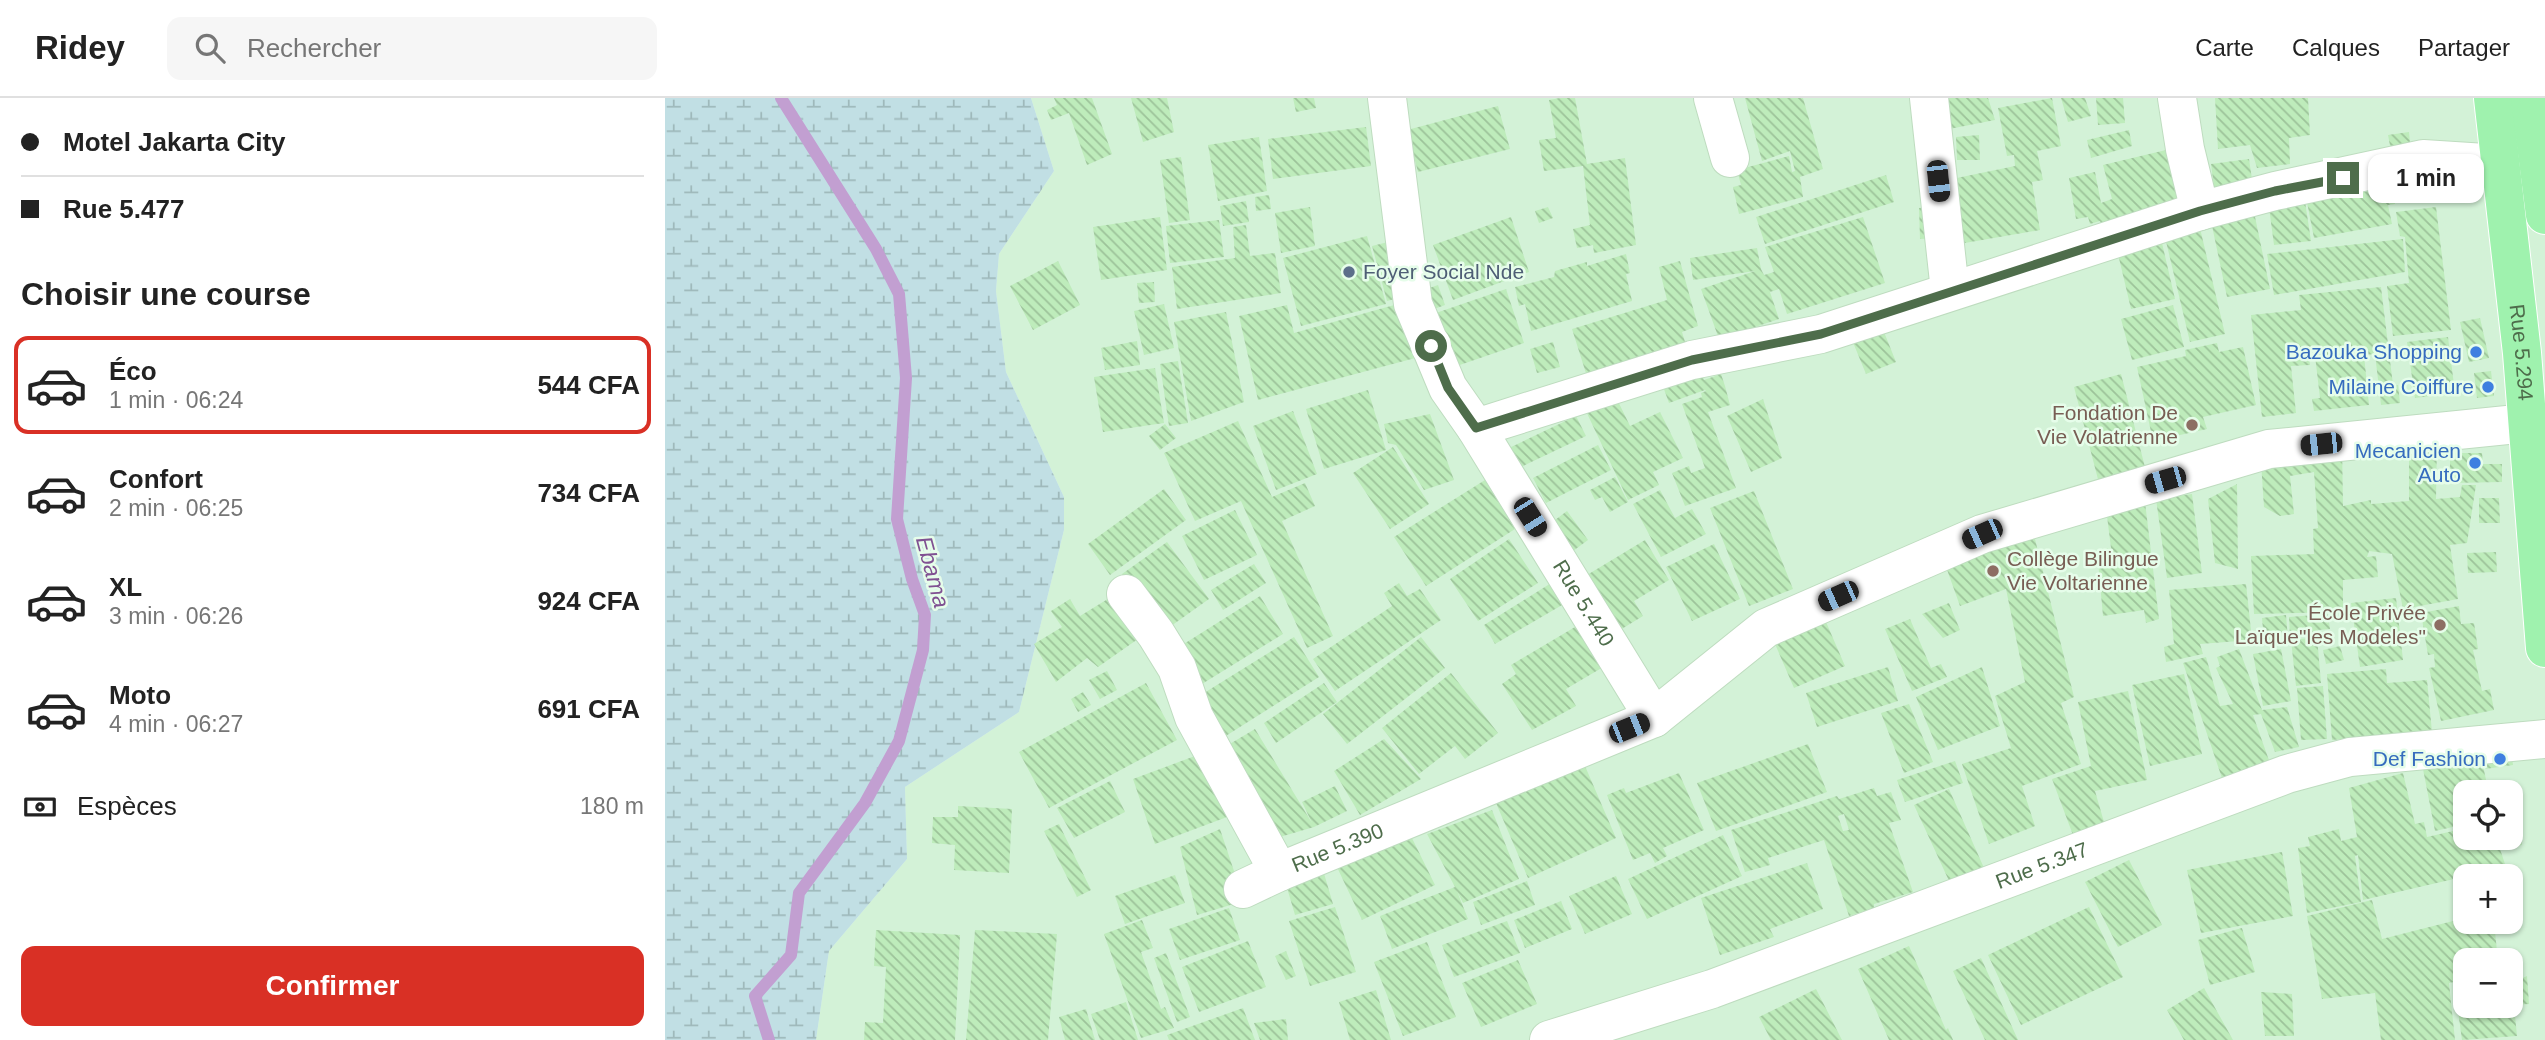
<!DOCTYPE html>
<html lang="fr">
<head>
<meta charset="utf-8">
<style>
  body { margin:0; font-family:Arial,sans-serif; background:#f6f6f6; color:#222; height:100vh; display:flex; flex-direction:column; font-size:26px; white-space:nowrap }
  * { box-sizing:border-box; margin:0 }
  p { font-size:23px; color:#767676 }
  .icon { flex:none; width:38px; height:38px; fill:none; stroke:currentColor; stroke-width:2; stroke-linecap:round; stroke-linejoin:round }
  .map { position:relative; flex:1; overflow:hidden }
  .details { display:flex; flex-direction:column; background:#fff; width:665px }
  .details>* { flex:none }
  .hud { display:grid; align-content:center; height:154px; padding:0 21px; background:#fff }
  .tools { position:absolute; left:1788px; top:682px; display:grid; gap:14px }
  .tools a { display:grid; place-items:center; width:70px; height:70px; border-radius:14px; background:#fff; box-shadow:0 2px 5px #0004; font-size:35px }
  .end { position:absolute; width:32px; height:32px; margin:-16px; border:9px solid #4e6d4b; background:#fff; box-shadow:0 0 0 4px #fff }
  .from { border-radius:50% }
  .bubble { position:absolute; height:49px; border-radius:14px; background:#fff; box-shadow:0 2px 5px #0004; font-size:23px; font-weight:700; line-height:49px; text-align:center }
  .car { position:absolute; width:21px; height:42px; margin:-21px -10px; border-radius:9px; box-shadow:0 0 5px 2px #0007; background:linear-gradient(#222 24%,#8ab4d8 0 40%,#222 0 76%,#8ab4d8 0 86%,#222 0) }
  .hud b { display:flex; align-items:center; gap:24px; height:66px; font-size:26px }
  .hud b+b { border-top:2px solid #e0e0e0 }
  .hud i { width:18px; height:18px; background:#222 }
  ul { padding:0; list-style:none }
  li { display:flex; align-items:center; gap:21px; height:98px; margin:0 14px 10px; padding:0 7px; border:4px solid transparent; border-radius:14px }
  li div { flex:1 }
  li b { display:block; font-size:26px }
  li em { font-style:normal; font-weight:700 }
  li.on { border-color:#d93025 }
  li>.icon { width:63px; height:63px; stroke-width:1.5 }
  h2 { padding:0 21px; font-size:32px; line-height:84px }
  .pay { display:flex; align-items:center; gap:18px; height:77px; padding:0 21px; font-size:26px }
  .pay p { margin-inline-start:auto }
  .action { display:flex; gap:14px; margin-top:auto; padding:14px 21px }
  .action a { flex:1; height:80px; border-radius:14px; background:#d93025; color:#fff; font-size:28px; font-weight:700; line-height:80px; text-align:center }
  header { display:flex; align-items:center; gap:42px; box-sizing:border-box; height:98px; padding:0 35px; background:#fff; border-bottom:2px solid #e0e0e0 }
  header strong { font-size:33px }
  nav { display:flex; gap:38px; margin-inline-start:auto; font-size:24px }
  .search { width:490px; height:63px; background:#f6f6f6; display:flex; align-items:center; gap:18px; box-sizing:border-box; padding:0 24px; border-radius:14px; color:#767676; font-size:26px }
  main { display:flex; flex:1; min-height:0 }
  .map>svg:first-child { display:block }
  .residential { fill:#d3f2d7; fill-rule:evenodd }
  .wetland { fill:url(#wetland-marsh) }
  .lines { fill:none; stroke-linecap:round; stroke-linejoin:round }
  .stream { stroke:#c29fd1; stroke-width:12 }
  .building { fill:url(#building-back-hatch); fill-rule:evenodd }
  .minor-casing { stroke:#bedcbf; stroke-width:40 }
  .major-casing { stroke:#fff; stroke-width:40 }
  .minor { stroke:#fff; stroke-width:38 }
  .major { stroke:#9ff2ae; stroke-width:38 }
  .route { stroke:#4e6d4b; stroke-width:9 }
  .service-dot { fill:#5c6f8a; stroke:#e6fdea; stroke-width:2.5 }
  .shop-dot { fill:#3f7fe0; stroke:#e6fdea; stroke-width:2.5 }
  .education-dot { fill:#8d6e63; stroke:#e6fdea; stroke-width:2.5 }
  .labels { text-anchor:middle; stroke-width:5; stroke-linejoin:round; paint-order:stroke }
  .service-label { font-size:21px; fill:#4e5e75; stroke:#e6fdea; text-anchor:start }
  .shop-label { font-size:21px; fill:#366cbe; stroke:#e6fdea; text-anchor:end }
  .street-label { font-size:21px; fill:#4e6d4b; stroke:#e6fdea }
  .education-label { font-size:21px; fill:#785e54; stroke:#e6fdea; text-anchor:end }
  .water-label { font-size:23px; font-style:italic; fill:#805192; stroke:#e6fdea }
</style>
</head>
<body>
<header>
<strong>Ridey</strong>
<div class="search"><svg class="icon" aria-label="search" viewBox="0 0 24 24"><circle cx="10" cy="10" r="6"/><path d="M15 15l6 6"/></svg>Rechercher</div>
<nav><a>Carte</a><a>Calques</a><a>Partager</a></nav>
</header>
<main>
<section class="details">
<div class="hud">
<b><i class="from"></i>Motel Jakarta City</b>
<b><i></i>Rue 5.477</b>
</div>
<h2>Choisir une course</h2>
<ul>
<li class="on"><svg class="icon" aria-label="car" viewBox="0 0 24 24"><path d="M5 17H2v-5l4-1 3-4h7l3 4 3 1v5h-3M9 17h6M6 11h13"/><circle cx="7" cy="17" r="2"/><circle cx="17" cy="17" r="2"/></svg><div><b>Éco</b><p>1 min · 06:24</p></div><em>544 CFA</em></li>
<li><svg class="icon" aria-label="car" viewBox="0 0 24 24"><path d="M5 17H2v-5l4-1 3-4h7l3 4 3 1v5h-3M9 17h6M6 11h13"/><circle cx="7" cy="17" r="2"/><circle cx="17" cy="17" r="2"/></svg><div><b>Confort</b><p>2 min · 06:25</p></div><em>734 CFA</em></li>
<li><svg class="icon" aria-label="car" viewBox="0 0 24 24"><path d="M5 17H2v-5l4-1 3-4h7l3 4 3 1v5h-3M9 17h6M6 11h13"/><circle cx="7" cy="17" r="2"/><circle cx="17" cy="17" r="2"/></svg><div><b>XL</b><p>3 min · 06:26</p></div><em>924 CFA</em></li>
<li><svg class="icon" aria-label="car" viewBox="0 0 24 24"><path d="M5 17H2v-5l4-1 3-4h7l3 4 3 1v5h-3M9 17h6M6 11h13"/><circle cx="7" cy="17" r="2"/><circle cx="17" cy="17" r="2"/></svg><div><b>Moto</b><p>4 min · 06:27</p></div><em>691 CFA</em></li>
</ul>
<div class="pay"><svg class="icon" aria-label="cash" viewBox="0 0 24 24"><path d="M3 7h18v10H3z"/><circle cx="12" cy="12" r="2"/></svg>Espèces<p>180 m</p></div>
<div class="action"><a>Confirmer</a></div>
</section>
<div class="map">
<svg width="1880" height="942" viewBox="0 0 1880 942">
  <defs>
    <pattern id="wetland-marsh" width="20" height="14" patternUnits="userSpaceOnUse" patternTransform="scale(1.75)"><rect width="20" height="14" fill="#c1dfe4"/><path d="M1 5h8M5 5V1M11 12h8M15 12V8" fill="none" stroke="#9fb9bb"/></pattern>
    <pattern id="building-back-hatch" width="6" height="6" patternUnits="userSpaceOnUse" patternTransform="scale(1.75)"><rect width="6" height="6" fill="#beecbb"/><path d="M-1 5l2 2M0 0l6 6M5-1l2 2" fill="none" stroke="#9dc39a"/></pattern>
  </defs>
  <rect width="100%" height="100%" fill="#e1f9e5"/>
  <path class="residential" d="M366 0H1880V942H151L164 853 242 761 240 689 354 614 399 432V399L341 274 331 193 334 156 389 73ZM1801 695H1846V740H1801ZM1801 779H1846V824H1801ZM1801 863H1846V908H1801Z"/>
  <path class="wetland" d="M0 0H366L389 73 334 156 331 193 341 274 399 399V432L354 614 240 689 242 761 164 853 151 942H0Z"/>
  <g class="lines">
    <path class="stream" d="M104 942 90 898 126 857 134 795 200 705 234 643 258 552 260 517 247 481 232 421 241 280 234 196 211 151 116 0"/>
  </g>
  <path class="building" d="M389 0H427L447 56 422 67 404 15 386 22 382 12 392 7Z
    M466 0H502L509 34 478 44Z
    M628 0H649L651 10 631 14Z
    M895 0H910L922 66 960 60 971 147 929 155 928 147 912 150 908 131 925 127 918 68 879 73 874 42 891 40 884 2Z
    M1080 0H1138L1158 71 1135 79 1138 99 1074 116 1068 89 1076 87 1072 72 1124 58 1127 74 1130 73 1125 53 1097 63Z
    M1256 0H1323L1330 22 1269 34Z
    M1387 0 1396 48 1372 53 1378 82 1367 84 1375 132 1294 146 1282 82 1350 68 1349 57 1342 58 1333 10Z
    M1396 0H1420L1426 18 1403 24Z
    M1431 0H1458L1460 25 1433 27Z
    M1550 0H1643L1645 37 1624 40 1625 66 1592 70 1585 47 1553 51Z
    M833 8 845 51 753 74 742 32Z
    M701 29 706 68 608 81 603 41Z
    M1464 32 1467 48 1426 60 1422 42Z
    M1744 34 1746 55 1727 58 1723 37Z
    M1314 37 1315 62H1292L1291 39Z
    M594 39 602 93 553 103 543 47Z
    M1501 52 1515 106 1437 129 1435 123 1425 126 1423 119 1411 121 1404 80 1430 74 1436 105 1447 101 1438 67Z
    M516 59 525 122 504 125 495 62Z
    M1584 61 1588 88 1550 96 1546 66Z
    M1221 77 1229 104 1100 146 1091 119Z
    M1727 89 1730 106 1723 107 1727 126 1649 140 1640 94 1677 98Z
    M604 97 606 111 591 113 590 99Z
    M1639 97 1646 143 1609 147 1603 102Z
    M581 103 584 124 558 128 555 108Z
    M1273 108 1277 140 1255 141 1254 110Z
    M645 109 650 148 616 155 610 115Z
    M883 109 888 120 874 125 870 113Z
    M1771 109 1786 232 1728 238 1722 188 1744 185 1740 139 1735 138 1731 114Z
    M1589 114 1605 191 1562 199 1546 123Z
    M495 119 502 172 436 182 428 129Z
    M846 119 864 174 788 202 768 147Z
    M1198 119 1220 185 1122 216 1114 191 1105 194 1114 221 1054 241 1036 191 1090 173 1028 182 1025 160 1092 150 1096 171 1099 177 1109 174 1100 149Z
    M554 122 559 159 505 165 501 128Z
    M1534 126 1560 236 1525 244 1499 135Z
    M581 127 585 158 610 155 616 195 512 211 507 169 570 160 568 129Z
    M702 138 721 206 636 228 618 160Z
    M1738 141 1740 174 1609 197 1602 156Z
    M727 143 742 198 722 203 707 148Z
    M1497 145 1510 201 1466 211 1453 156Z
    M961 156 965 175 961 176 967 203 866 233 860 206 854 208 850 189 889 179 890 173 922 164V168Z
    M393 163 415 207 368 232 345 188Z
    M1015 163 1033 228 1017 234 1024 257 925 288 907 231 1002 202 994 169Z
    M489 184 490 204 474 205 472 185Z
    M773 187 780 207 761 214 753 194Z
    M1716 189 1728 287H1733L1735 305 1716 307 1710 256 1699 257 1704 307 1649 313 1647 301 1655 300 1649 249 1643 250 1645 267 1626 268 1631 315 1597 319 1586 217 1636 212 1634 197Z
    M841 191 859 245 786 270 768 216Z
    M740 204 754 259 593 302 574 218 622 207 629 235Z
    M499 206 509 250 479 257 469 213Z
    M1508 207 1519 249 1467 262 1456 221Z
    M561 214 579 304 526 323 509 224Z
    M1815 220 1824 260 1804 264 1795 224Z
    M1215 224 1231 264 1201 276 1185 237Z
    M1783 239 1790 295 1750 300 1742 244Z
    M472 243 475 267 440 272 436 250Z
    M888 244 895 269 872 275 865 251Z
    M1552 245 1554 254 1578 249 1591 307 1538 319 1542 331 1488 343 1472 269 1521 258 1520 252Z
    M513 263 523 325 504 328 495 266Z
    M1034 269 1039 282 1056 276 1060 288 1065 307 1043 314 1071 390 1020 408 1007 375 1024 368 1026 375 1040 370 1017 306 1037 299 1036 295 1041 293 1040 292 1004 305 996 283Z
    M490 270 499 325 438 334 429 279Z
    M1826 273 1829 298 1812 300 1809 275Z
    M1456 276 1481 373 1435 389 1409 289Z
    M703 292 721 352 659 371 641 311Z
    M949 295 965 328 995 314 1018 360 988 374 994 387 963 402 919 309Z
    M1098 301 1117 360 1086 374 1062 318Z
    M628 313 652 376 611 392 588 328Z
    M765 316 789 382 759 392 731 347 723 345 719 326Z
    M911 318 921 338 854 370 844 350Z
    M573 323 607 399 640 385 650 408 617 423 668 538 642 550 576 403 530 423 499 355Z
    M500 326 511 340 495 352 484 338Z
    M1772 344 1771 401 1795 399 1797 387H1811L1802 445 1785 447 1793 501 1738 511 1727 456 1704 453 1702 459 1711 458 1713 479 1678 482V514L1589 516 1586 458 1649 456 1648 431 1653 430 1649 374 1625 378 1629 416 1615 418 1599 409 1596 364 1677 345 1678 408 1706 402V406L1744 403V345Z
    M933 347 946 372 881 405 868 380Z
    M728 349 764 406 725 431 688 375Z
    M1785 355H1817L1818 366H1837V384L1785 385Z
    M950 379 963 404 945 414 937 399 930 402 925 392Z
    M820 382 850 431 761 488 729 439Z
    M1572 386 1573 471 1550 465 1543 401Z
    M499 391 521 422 445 477 423 446Z
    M995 392 1010 420 1027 411 1041 436 996 459 968 406Z
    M1089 393 1128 491 1084 508 1045 410Z
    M1527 396 1537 475 1502 480 1491 401Z
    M1814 400H1834L1835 425H1814Z
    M1480 404 1494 521 1481 525 1479 512 1438 518 1432 452 1446 450 1441 410Z
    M570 412 592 457 539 482 517 438Z
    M902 413 923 442 904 456 882 428Z
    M1368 433 1409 599 1396 605 1416 666 1357 688 1370 728 1324 746 1297 666 1346 650 1330 598 1360 584 1341 491 1295 508 1280 466Z
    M844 441 873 485 813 523 785 481Z
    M980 442 1004 482 969 503 978 518 955 532 922 477Z
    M502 444 544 501 499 533 457 476Z
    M1049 446 1075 501 1027 523 1001 469Z
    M1831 454 1832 474 1803 475 1802 455Z
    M589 466 601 485 558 512 546 492Z
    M891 482 904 503 830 546 819 527Z
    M734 485 742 498 755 491 776 522 670 593 648 561 727 508 719 495Z
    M1581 486 1587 542 1535 546 1538 556 1501 564 1499 549 1509 546 1504 492Z
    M595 498 618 536 537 586 514 549Z
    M446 499 483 534 433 569 422 560 391 584 369 546 397 529 386 513 405 501 415 518Z
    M1731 500 1738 562 1695 569 1686 505Z
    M1284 505 1295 532 1278 540 1257 516Z
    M1794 508 1796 526 1809 525 1813 551 1808 552 1817 593 1825 591 1829 612 1776 623 1764 570 1770 569 1769 556 1763 557 1756 515Z
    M1663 516 1665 531 1653 532V538L1625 539 1624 519Z
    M1158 517 1180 568 1129 590 1107 539Z
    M1621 517 1623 541 1599 543 1597 520Z
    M1245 521 1266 570 1276 566 1282 579 1247 593 1220 531Z
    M915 526 940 568 901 591 911 608 867 632 837 586 851 576 846 567Z
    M629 539 654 579 556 641 531 600Z
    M756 539 780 570 682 646 658 616Z
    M1652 539 1656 585 1631 588 1626 542Z
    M1675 548 1679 562 1661 566 1658 552Z
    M1574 551 1597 612 1622 609 1634 649 1610 654 1596 616 1588 617 1606 668 1559 686 1518 565 1541 559 1555 608 1568 606 1551 570 1555 568 1552 559Z
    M1616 551 1626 603 1598 608 1588 556Z
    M1223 569 1233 603 1152 629 1141 595Z
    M1317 569 1335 628 1273 652 1251 599Z
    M1721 571 1722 585 1762 582 1767 634 1667 642 1662 576Z
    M442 573 452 592 435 601 424 582Z
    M786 575 833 635 800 661 790 648 754 676 717 630Z
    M1519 576 1537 656 1485 668 1467 587Z
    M481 585 512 642 384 710 354 654Z
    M659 585 672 604 611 645 599 625Z
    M1658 588 1662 641 1636 642 1632 590Z
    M1463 593 1482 682 1430 693 1439 724 1408 737 1387 681 1426 668 1413 604Z
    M418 594 426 607 413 614 406 601Z
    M1244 606 1268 664 1239 675 1216 615Z
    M590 631 647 725 637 704 670 688 682 713 649 729 608 741 558 650Z
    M719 641 756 681 695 717 669 673Z
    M1143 646 1162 694 1051 733 1032 685Z
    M1846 651 1848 667 1820 671 1822 657Z
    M538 655 562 719 490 746 468 681Z
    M1816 659 1824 695H1801V726L1770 733 1758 671Z
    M1290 663 1298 685 1240 704 1232 682Z
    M920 668 951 740 863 780 831 705Z
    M1014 675 1039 732 998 750 1002 758 990 765 985 755 968 762 942 697 959 690 961 695Z
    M1738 675 1750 726 1759 724 1762 739 1801 730V740H1846V719L1851 718 1857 747 1835 751 1841 769 1698 802 1693 757 1690 758 1696 804 1642 815 1633 750 1645 748 1643 739 1674 731 1676 743 1692 739 1684 690Z
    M445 683 460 714 409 740 392 710Z
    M1209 690 1212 698 1226 694 1236 722 1224 725 1248 794 1209 806V810L1184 818 1159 742 1103 760 1105 767 1080 774 1066 732 1172 698 1174 701ZM1179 716 1184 732 1178 733 1173 718Z
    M1284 691 1319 770 1285 785 1249 707Z
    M293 708 347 711 344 775 289 772 290 747 267 745 268 719H293Z
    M827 712 854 781 798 805 792 793 803 821 727 851 715 818 790 789 762 736Z
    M394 726 426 792 412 799 379 733Z
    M555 731 579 803 532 817 515 749Z
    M743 732 770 787 697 822 671 767Z
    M1058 737 1077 778 982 821 963 781Z
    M1617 754 1628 818 1536 835 1522 772Z
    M1464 762 1497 827 1453 849 1420 784Z
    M1142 765 1158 811 1105 831 1109 839 1055 857 1036 800Z
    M658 772 668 806 630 817 620 783Z
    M510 777 520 805 460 826 450 798Z
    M951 778 967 816 920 836 904 798Z
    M862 783 870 807 816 827 808 804Z
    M1707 802 1717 841 1792 822V828L1829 824 1833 863H1801V908H1846V885L1862 878 1864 906 1849 907 1852 938 1797 942 1789 884 1784 885 1790 942H1716L1710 895 1657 901 1642 818Z
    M896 803 907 831 860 850 849 822Z
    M670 809 691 874 645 888 624 823Z
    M1424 809 1458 879 1356 927 1323 857Z
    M564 810 575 842 515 862 504 831Z
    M477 822 488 850 476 854 496 911 500 909 509 930 476 940 439 836Z
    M842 823 855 855 789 879 777 847Z
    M1577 830 1590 874 1545 887 1533 842Z
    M211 832 295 837 290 942H199L200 924 218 925 221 869 209 868Z
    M310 832 392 836 383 942H301Z
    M583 843 601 889 534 914 517 869Z
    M762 844 791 919 738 938 709 864Z
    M1244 848 1281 932 1283 930 1288 942H1224L1193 871Z
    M621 853 631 878 621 882 610 858Z
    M501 855 525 919 512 924 489 860Z
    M1316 860 1353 942H1320L1288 873Z
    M853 862 872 906 816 929 797 885Z
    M1539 890 1568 942H1519L1502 912Z
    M1151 891 1177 942H1106L1094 919Z
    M711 892 726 942H685L674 904Z
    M1596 894 1627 896 1629 938H1600Z
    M461 904 473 942H435L426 916Z
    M578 910 590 942H504L502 937Z
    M421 911 430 942H400L394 919Z
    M621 921 623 942H595L589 925Z"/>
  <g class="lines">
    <g class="minor-casing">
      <g id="minor">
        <path id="s1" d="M722 0 748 206 783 290 811 330 989 620"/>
        <path d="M1048 0 1065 60"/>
        <path d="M1264 0 1285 193"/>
        <path d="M1512 0 1520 51 1535 113"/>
        <path d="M811 330 1027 262 1156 236 1535 113 1610 93 1758 61 1836 66"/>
        <path id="s2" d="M461 496 491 536 512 570 529 619 614 774 989 620 1101 530 1317 436 1604 351 1862 325"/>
        <path d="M578 791 614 774"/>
        <path id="s3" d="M884 942 1047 891 1622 676 1685 659 1880 641"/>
      </g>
    </g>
    <g class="major-casing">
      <g id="major">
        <path id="s4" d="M1828 0 1857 255 1880 550"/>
        <path d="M1865 0 1880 117"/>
      </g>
    </g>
    <use href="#minor" class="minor"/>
    <use href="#major" class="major"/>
  </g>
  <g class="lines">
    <path class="route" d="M766 248 783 290 811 330 1027 262 1156 236 1535 113 1610 93 1678 80"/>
  </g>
  <circle class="service-dot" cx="684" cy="174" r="7"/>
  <g class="shop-dot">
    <circle cx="1811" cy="254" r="7"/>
    <circle cx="1823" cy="289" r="7"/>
    <circle cx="1810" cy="365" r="7"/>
    <circle cx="1835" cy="661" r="7"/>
  </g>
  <g class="education-dot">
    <circle cx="1527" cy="327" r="7"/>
    <circle cx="1328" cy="473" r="7"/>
    <circle cx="1775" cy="527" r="7"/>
  </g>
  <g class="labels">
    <g class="service-label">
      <text x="698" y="181">Foyer Social Nde</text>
    </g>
    <g class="shop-label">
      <text x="1797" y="261">Bazouka Shopping</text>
      <text x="1809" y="296">Milaine Coiffure</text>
      <text x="1796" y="360">Mecanicien<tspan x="1796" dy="24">Auto</tspan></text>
      <text x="1821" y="668">Def Fashion</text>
    </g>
    <g class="street-label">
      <text dy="7" stroke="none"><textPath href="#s4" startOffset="256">Rue 5.294</textPath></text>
      <text dy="7" stroke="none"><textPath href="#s1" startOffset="553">Rue 5.440</textPath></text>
      <text dy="7" stroke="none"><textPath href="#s2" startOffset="382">Rue 5.390</textPath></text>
      <text dy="7" stroke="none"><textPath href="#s3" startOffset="523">Rue 5.347</textPath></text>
    </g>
    <g class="education-label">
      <text x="1513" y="322">Fondation De<tspan x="1513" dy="24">Vie Volatrienne</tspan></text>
      <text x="1342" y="468" text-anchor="start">Collège Bilingue<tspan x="1342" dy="24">Vie Voltarienne</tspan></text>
      <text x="1761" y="522">École Privée<tspan x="1761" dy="24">Laïque"les Modeles"</tspan></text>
    </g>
    <g class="water-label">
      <text transform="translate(268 474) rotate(75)" y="8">Ebama</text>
    </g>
  </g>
</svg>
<div class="tools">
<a><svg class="icon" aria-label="locate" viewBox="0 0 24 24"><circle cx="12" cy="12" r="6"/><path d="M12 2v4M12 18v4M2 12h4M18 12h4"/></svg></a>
<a>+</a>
<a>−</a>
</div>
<i class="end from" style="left:766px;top:248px"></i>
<i class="end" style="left:1678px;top:80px"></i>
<div class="bubble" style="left:1703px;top:56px;width:116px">1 min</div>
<i class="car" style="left:1273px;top:83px;rotate:174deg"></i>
<i class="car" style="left:1656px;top:346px;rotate:264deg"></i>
<i class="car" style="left:1500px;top:382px;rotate:254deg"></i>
<i class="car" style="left:865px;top:419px;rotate:148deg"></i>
<i class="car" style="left:1317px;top:436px;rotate:246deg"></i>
<i class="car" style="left:1173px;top:498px;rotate:246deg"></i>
<i class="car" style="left:964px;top:630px;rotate:68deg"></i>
</div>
</main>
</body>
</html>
